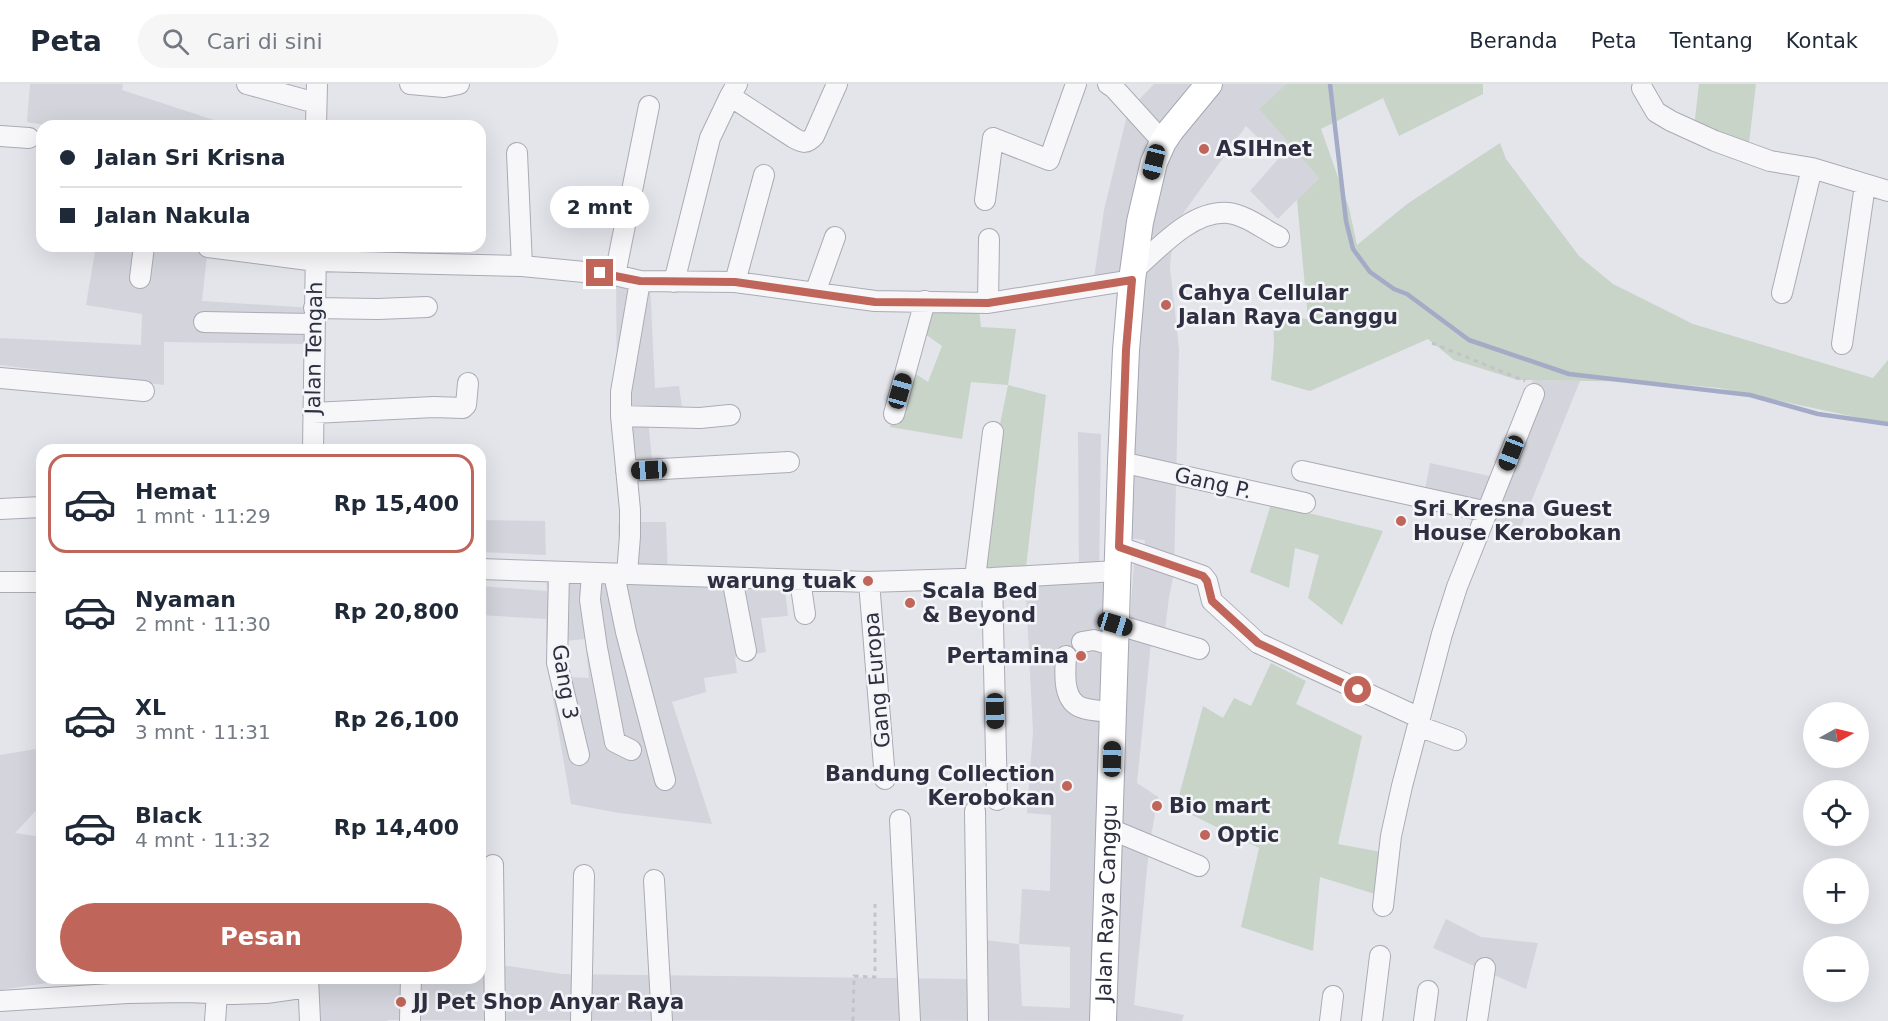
<!DOCTYPE html>
<html lang="id">
<head>
<meta charset="utf-8">
<style>
  body { margin:0; font-family:"DejaVu Sans",sans-serif; background:#f6f6f7; color:#1f2937; height:100vh; display:flex; flex-direction:column; font-size:22px; white-space:nowrap }
  * { box-sizing:border-box; margin:0 }
  p { font-size:20px; color:#747a83 }
  .icon { flex:none; width:33px; height:33px; fill:none; stroke:currentColor; stroke-width:2; stroke-linecap:round; stroke-linejoin:round }
  .map { position:relative; flex:1; overflow:hidden }
  .sheet { position:absolute; left:36px; top:360px; width:450px; height:540px; display:flex; flex-direction:column; background:#fff; border-radius:18px; box-shadow:0 6px 24px #0002 }
  .sheet>* { flex:none }
  .guide { position:absolute; left:36px; top:36px; width:450px; height:132px; border-radius:18px; box-shadow:0 6px 24px #0002; display:grid; align-content:center; height:132px; padding:0 24px; background:#fff }
  .needle { width:39px; rotate:82deg }
  .fabs { position:absolute; left:1803px; top:618px; display:grid; gap:12px }
  .fabs a { display:grid; place-items:center; width:66px; height:66px; border-radius:50%; background:#fff; box-shadow:0 6px 24px #0002; font-size:30px }
  .end { position:absolute; width:27px; height:27px; margin:-14px; border:8px solid #c06559; background:#fff; box-shadow:0 0 0 3px #fff }
  .from { border-radius:50% }
  .bubble { position:absolute; height:42px; border-radius:21px; background:#fff; box-shadow:0 6px 24px #0002; font-size:20px; font-weight:800; line-height:42px; text-align:center }
  .car { position:absolute; width:18px; height:36px; margin:-18px -9px; border-radius:8px; box-shadow:0 0 4px 2px #0007; background:linear-gradient(#222 24%,#8ab4d8 0 40%,#222 0 76%,#8ab4d8 0 86%,#222 0) }
  .guide b { display:flex; align-items:center; gap:21px; height:57px; font-size:22px }
  .guide b+b { border-top:2px solid #e0e1e3 }
  .guide i { width:15px; height:15px; background:#1f2937 }
  ul { padding:10px 0 0; list-style:none }
  li { display:flex; align-items:center; gap:18px; height:99px; margin:0 12px 9px; padding:0 12px; border:3px solid transparent; border-radius:18px }
  li div { flex:1 }
  li b { display:block; font-size:22px }
  li em { font-style:normal; font-weight:800 }
  li.on { border-color:#c06559 }
  li>.icon { width:54px; height:54px; stroke-width:1.5 }
  .action { display:flex; gap:12px; margin-top:auto; padding:12px 24px }
  .action a { flex:1; height:69px; border-radius:36px; background:#c06559; color:#fff; font-size:24px; font-weight:800; line-height:69px; text-align:center }
  header { display:flex; align-items:center; gap:36px; box-sizing:border-box; height:84px; padding:0 30px; background:#fff; border-bottom:2px solid #e0e1e3 }
  header strong { font-size:28px }
  nav { display:flex; gap:33px; margin-inline-start:auto; font-size:21px }
  .search { width:420px; height:54px; background:#f6f6f7; display:flex; align-items:center; gap:15px; box-sizing:border-box; padding:0 21px; border-radius:33px; color:#747a83; font-size:22px }
  .map>svg:first-child { display:block }
  .built { fill:#d3d4dc; fill-rule:evenodd }
  .green { fill:#c7d4c7 }
  .lines { fill:none; stroke-linecap:round; stroke-linejoin:round }
  .stream { stroke:#a4abc6; stroke-width:4.5 }
  .minor-casing { stroke:#aaabb5; stroke-width:22 }
  .major-casing { stroke:#a5a7b5; stroke-width:28 }
  .path { stroke:#c3c3c9; stroke-width:3; stroke-dasharray:4.5 4.5; stroke-linecap:butt }
  .minor { stroke:#f7f7f9; stroke-width:20 }
  .major { stroke:#fff; stroke-width:26 }
  .route { stroke:#c06559; stroke-width:8 }
  .poi-dot { fill:#c06559; stroke:#f4f5f8; stroke-width:2 }
  .labels { text-anchor:middle; stroke-width:5; stroke-linejoin:round; paint-order:stroke }
  .poi-label { font-size:21px; font-weight:bold; fill:#2e3041; stroke:#f4f5f8; text-anchor:start }
  .street-label { font-size:21px; fill:#2e3041; stroke:#f4f5f8 }
</style>
</head>
<body>
<header>
<strong>Peta</strong>
<div class="search"><svg class="icon" aria-label="search" viewBox="0 0 24 24"><circle cx="10" cy="10" r="6"/><path d="M15 15l6 6"/></svg>Cari di sini</div>
<nav><a>Beranda</a><a>Peta</a><a>Tentang</a><a>Kontak</a></nav>
</header>
<div class="map">
<svg width="1888" height="937" viewBox="0 0 1888 937">
  <rect width="100%" height="100%" fill="#e4e5eb"/>
  <path class="built" d="M30 0H123L122 6 226 40V42H51L27 38Z
    M1154 0H1286L1259 25 1319 94 1278 135 1250 107 1279 74 1246 42 1174 142 1170 183 1179 265 1174 489 1169 513 1163 562 1151 558 1137 699 1158 713 1149 764 1134 921 1184 931 1182 937 388 936 387 937H315L309 894H480V878L562 890 968 895 969 854 1019 860 1022 805 1050 807 1051 731 1027 729 1033 647 1025 492 1079 490 1078 348 1101 350 1099 494 1113 500 1129 546 1134 479H1142L1145 456 1112 453 1122 204 1092 208 1104 126 1128 27ZM1019 860 1070 863V924L1022 922Z
    M96 162H208L202 217 312 224 314 260 164 258V301L0 281V254L141 261 142 230 86 221Z
    M616 198 650 200 655 304 679 302 684 337 648 335 653 386 618 387Z
    M1533 296 1580 297 1518 450 1478 435 1422 422 1430 379 1494 393Z
    M480 436 545 437 546 471 480 468Z
    M624 438H666L668 497 785 506 788 532 761 534 766 568 735 573 737 589 704 594 706 608 672 618 712 740 619 729 571 720 549 592 589 594 585 555 546 559V535L480 531V502L547 507 546 488 621 496 618 441Z
    M42 664V720L15 749 42 753V894H104L54 898 0 906V671Z
    M1446 835 1481 853 1538 859 1526 905 1433 864Z"/>
  <path class="green" d="M1286 0H1483V10L1399 52 1383 14 1321 45 1349 124 1357 161 1407 120 1500 59 1506 75 1579 172 1613 200 1693 240 1873 294 1888 276V340L1719 304 1654 298 1518 296 1454 276 1428 255 1310 307 1271 296 1274 260 1273 231 1308 235 1297 116 1319 94 1259 25Z
    M1699 0H1756L1747 76 1693 52Z
    M923 218 979 226 981 243 1016 245 1008 301 1046 311 1025 492 969 493 1008 301 971 298 962 355 890 343 905 283 928 298 942 262 918 245Z
    M1271 420 1383 447 1342 541 1308 514 1319 471 1295 464 1289 504 1250 488Z
    M1271 579 1306 597 1296 620 1362 652 1338 760 1381 768 1375 810 1320 793 1313 867 1241 843 1259 764 1176 723 1203 622 1223 634 1234 614 1251 622Z"/>
  <g class="lines">
    <path class="stream" d="M1330 0 1346 137 1353 165 1370 188 1394 205 1407 210 1469 256 1569 290 1750 311 1818 330 1888 340"/>
    <g class="minor-casing">
      <path id="minor" d="M247 0 316 19
        M410 0 444 3 459 0
        M1108 0 1114 4 1163 58
        M1642 4 1656 28 1671 37 1715 57 1770 77 1812 84
        M730 12 794 54C803 59 807 60 814 52L837 0
        M316 42 317 0
        M0 52 29 54
        M517 69 522 182
        M985 116 993 54 1049 76 1076 0
        M208 163 316 177 522 182 615 191 640 197 735 198 875 217 988 219 1132 196
        M1134 186C1159 164 1192 126 1228 129 1246 131 1263 145 1279 153
        M615 191 649 22
        M140 194 144 162
        M674 198 710 54 730 12 737 0
        M735 198 764 91
        M815 209 835 153
        M1782 209 1812 84 1888 107
        M988 219 989 155
        M314 224 378 225 427 223
        M204 238 313 240
        M1842 260 1865 101
        M0 294 144 307
        M313 329 434 323 463 324 466 321 468 299
        M894 330 925 217
        M621 332 700 334 730 331
        M313 366 316 162
        M1121 378 1305 419
        M626 387 789 378
        M1302 387 1488 428
        M0 425 42 423
        M1119 463 1203 492 1207 497 1212 517 1258 559 1420 634
        M480 485 869 498 992 494 1117 487
        M559 489 557 579 579 671
        M592 490 590 516 597 564 615 658 631 666
        M614 490 626 548 665 696
        M627 490 630 452V426L621 332V308L640 197
        M732 494 746 567
        M975 494 993 348
        M992 494 997 716
        M800 496 805 530
        M0 498H42
        M869 498 885 695
        M1115 540 1199 565
        M1082 558 1094 556 1115 562
        M1066 572C1065 589 1062 618 1083 624 1092 627 1103 627 1112 628
        M1418 642 1456 656
        M975 727 978 937
        M900 736 910 937
        M1110 745 1199 782
        M493 781 495 937
        M654 796 662 937
        M1383 822 1391 752 1402 702 1442 550 1457 503 1534 310
        M308 894 310 937
        M0 917 127 909 187 908 233 910 266 909 308 903
        M215 937 217 910
        M410 937 411 894
        M581 937 584 791
        M1330 937 1333 912
        M1372 937 1380 872
        M1424 937 1428 907
        M1477 937 1485 884"/>
    </g>
    <g class="major-casing">
      <g id="major">
        <path id="s1" d="M1103 937 1121 378 1126 266 1132 196 1140 138 1154 78 1163 58 1171 46 1209 0"/>
      </g>
    </g>
    <path class="path" d="M1432 259 1525 297
      M853 937 854 892 875 893V820"/>
    <use href="#minor" class="minor"/>
    <use href="#major" class="major"/>
  </g>
  <g class="lines">
    <path class="route" d="M600 189 640 197 735 198 875 218 988 219 1132 196 1126 266 1119 463 1203 492 1207 497 1212 517 1258 559 1358 606"/>
  </g>
  <g class="poi-dot">
    <circle cx="1204" cy="65" r="6"/>
    <circle cx="1166" cy="221" r="6"/>
    <circle cx="1401" cy="437" r="6"/>
    <circle cx="868" cy="497" r="6"/>
    <circle cx="910" cy="519" r="6"/>
    <circle cx="1081" cy="572" r="6"/>
    <circle cx="1067" cy="702" r="6"/>
    <circle cx="1157" cy="722" r="6"/>
    <circle cx="1205" cy="751" r="6"/>
    <circle cx="401" cy="918" r="6"/>
  </g>
  <g class="labels">
    <g class="poi-label">
      <text x="1216" y="72">ASIHnet</text>
      <text x="1178" y="216">Cahya Cellular<tspan x="1178" dy="24">Jalan Raya Canggu</tspan></text>
      <text x="1413" y="432">Sri Kresna Guest<tspan x="1413" dy="24">House Kerobokan</tspan></text>
      <text x="856" y="504" text-anchor="end">warung tuak</text>
      <text x="922" y="514">Scala Bed<tspan x="922" dy="24">&amp; Beyond</tspan></text>
      <text x="1069" y="579" text-anchor="end">Pertamina</text>
      <text x="1055" y="697" text-anchor="end">Bandung Collection<tspan x="1055" dy="24">Kerobokan</tspan></text>
      <text x="1169" y="729">Bio mart</text>
      <text x="1217" y="758">Optic</text>
      <text x="413" y="925">JJ Pet Shop Anyar Raya</text>
    </g>
    <g class="street-label">
      <text transform="translate(314 264) rotate(-89)" y="7">Jalan Tengah</text>
      <text transform="translate(1213 399) rotate(13)" y="7">Gang P.</text>
      <text transform="translate(877 596) rotate(-95)" y="7">Gang Europa</text>
      <text transform="translate(565 598) rotate(81)" y="7">Gang 3</text>
      <text dy="7" stroke="none"><textPath href="#s1" startOffset="118">Jalan Raya Canggu</textPath></text>
    </g>
  </g>
</svg>
<div class="fabs">
<a><svg class="needle" viewBox="-14 -14 28 28"><path d="M0-13l5 13h-10z" fill="#e53935"/><path d="M0 13l5-13h-10z" fill="#747a83"/></svg></a>
<a><svg class="icon" aria-label="locate" viewBox="0 0 24 24"><circle cx="12" cy="12" r="6"/><path d="M12 2v4M12 18v4M2 12h4M18 12h4"/></svg></a>
<a>+</a>
<a>−</a>
</div>
<i class="end from" style="left:1358px;top:606px"></i>
<i class="end" style="left:600px;top:189px"></i>
<div class="bubble" style="left:550px;top:102px;width:99px">2 mnt</div>
<i class="car" style="left:1154px;top:78px;rotate:194deg"></i>
<i class="car" style="left:900px;top:307px;rotate:16deg"></i>
<i class="car" style="left:1511px;top:369px;rotate:201deg"></i>
<i class="car" style="left:649px;top:386px;rotate:267deg"></i>
<i class="car" style="left:1115px;top:540px;rotate:107deg"></i>
<i class="car" style="left:995px;top:627px;rotate:179deg"></i>
<i class="car" style="left:1112px;top:675px;rotate:1deg"></i>
<div class="guide">
<b><i class="from"></i>Jalan Sri Krisna</b>
<b><i></i>Jalan Nakula</b>
</div>
<section class="sheet">
<ul>
<li class="on"><svg class="icon" aria-label="car" viewBox="0 0 24 24"><path d="M5 17H2v-5l4-1 3-4h7l3 4 3 1v5h-3M9 17h6M6 11h13"/><circle cx="7" cy="17" r="2"/><circle cx="17" cy="17" r="2"/></svg><div><b>Hemat</b><p>1 mnt · 11:29</p></div><em>Rp 15,400</em></li>
<li><svg class="icon" aria-label="car" viewBox="0 0 24 24"><path d="M5 17H2v-5l4-1 3-4h7l3 4 3 1v5h-3M9 17h6M6 11h13"/><circle cx="7" cy="17" r="2"/><circle cx="17" cy="17" r="2"/></svg><div><b>Nyaman</b><p>2 mnt · 11:30</p></div><em>Rp 20,800</em></li>
<li><svg class="icon" aria-label="car" viewBox="0 0 24 24"><path d="M5 17H2v-5l4-1 3-4h7l3 4 3 1v5h-3M9 17h6M6 11h13"/><circle cx="7" cy="17" r="2"/><circle cx="17" cy="17" r="2"/></svg><div><b>XL</b><p>3 mnt · 11:31</p></div><em>Rp 26,100</em></li>
<li><svg class="icon" aria-label="car" viewBox="0 0 24 24"><path d="M5 17H2v-5l4-1 3-4h7l3 4 3 1v5h-3M9 17h6M6 11h13"/><circle cx="7" cy="17" r="2"/><circle cx="17" cy="17" r="2"/></svg><div><b>Black</b><p>4 mnt · 11:32</p></div><em>Rp 14,400</em></li>
</ul>
<div class="action"><a>Pesan</a></div>
</section>
</div>
</body>
</html>
